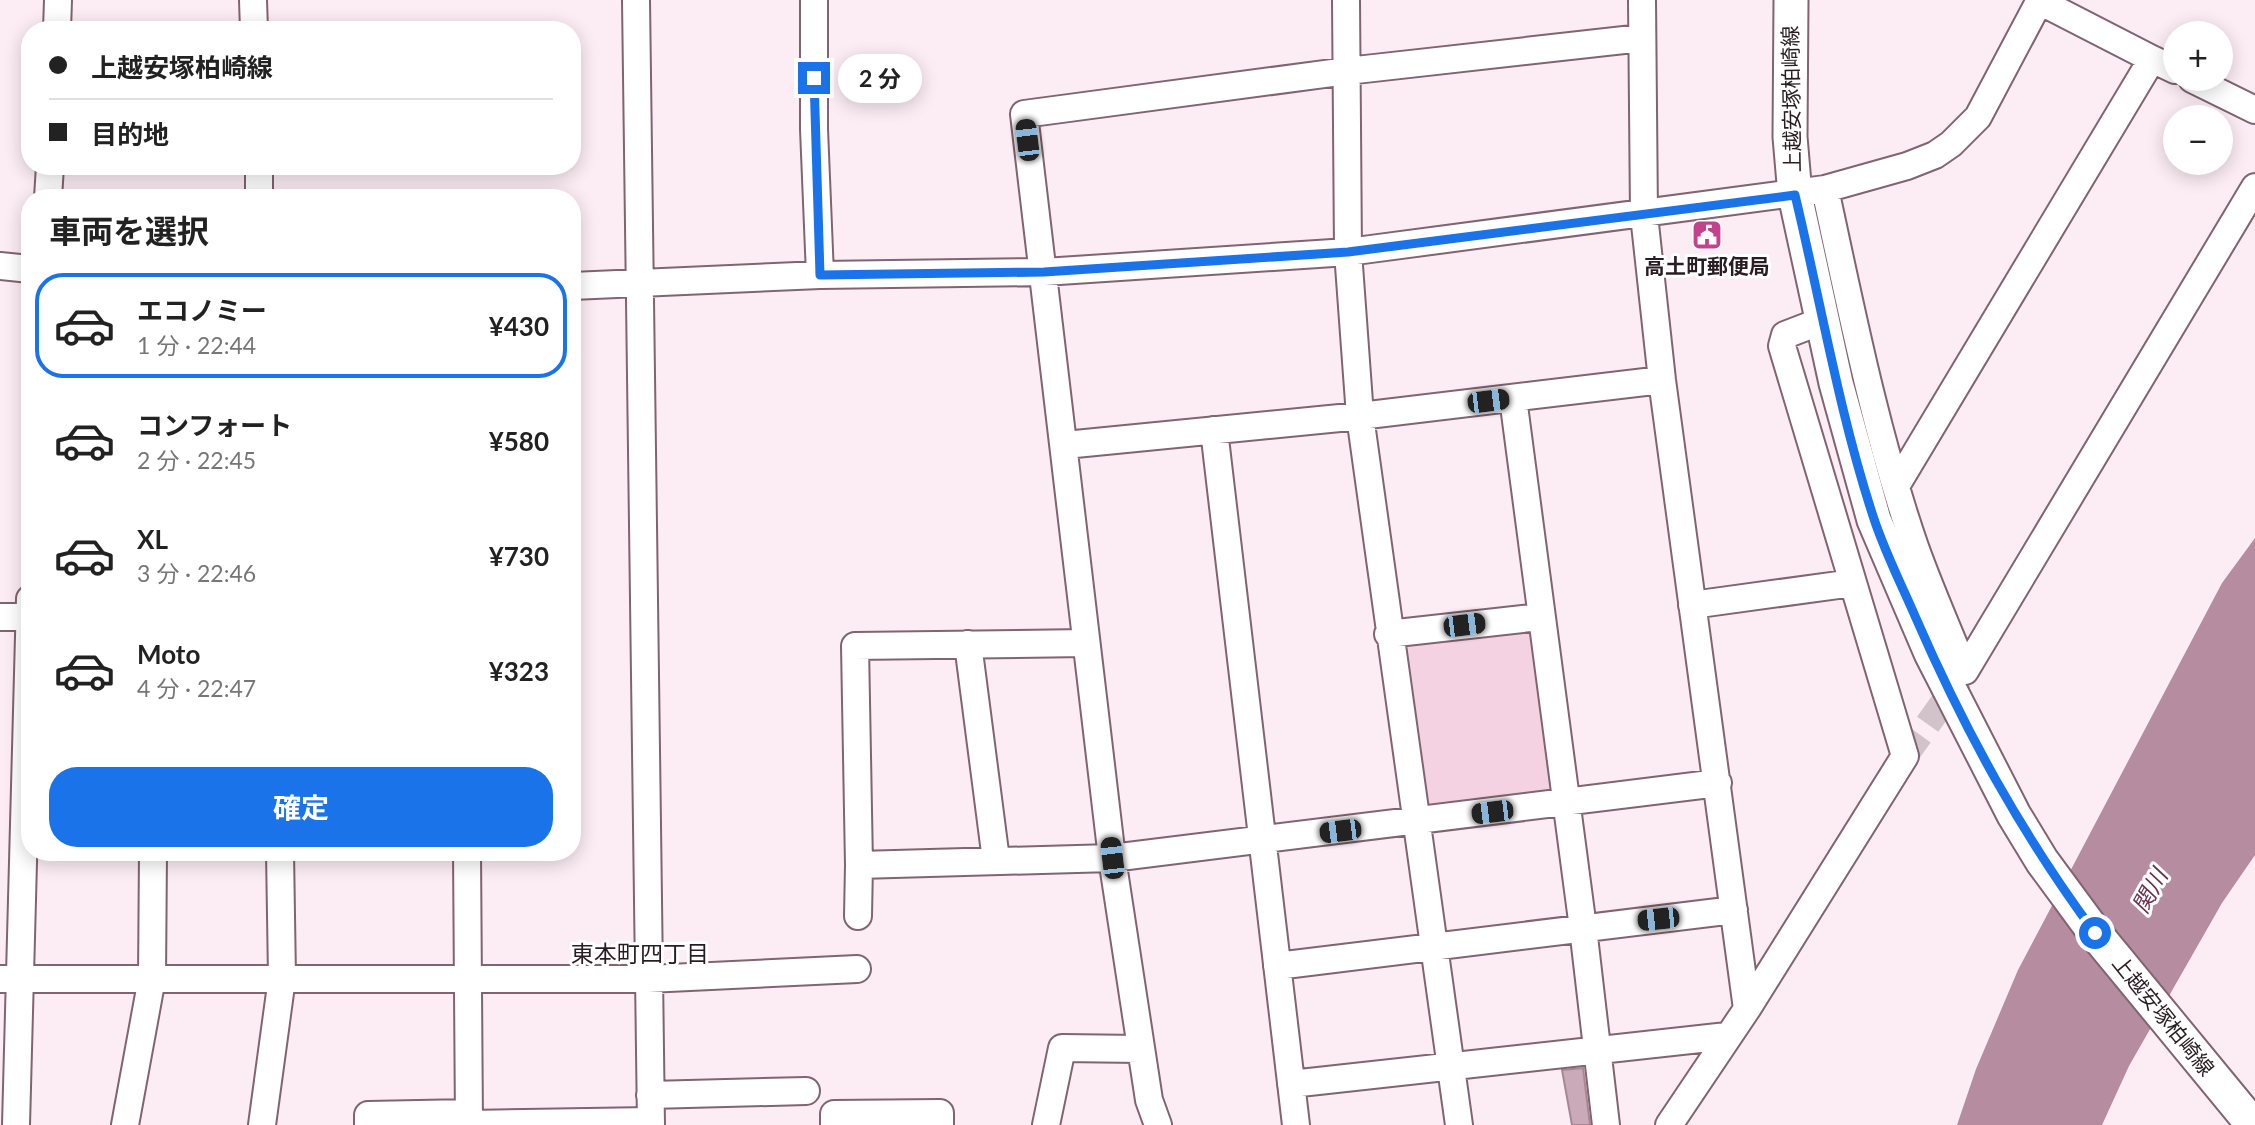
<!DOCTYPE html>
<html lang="ja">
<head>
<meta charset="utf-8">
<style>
  body { margin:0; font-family:Lato,"Noto Sans JP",sans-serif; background:#f2f2f2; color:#222; height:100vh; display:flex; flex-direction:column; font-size:26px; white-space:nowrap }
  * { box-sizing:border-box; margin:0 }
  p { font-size:23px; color:#767676 }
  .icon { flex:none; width:38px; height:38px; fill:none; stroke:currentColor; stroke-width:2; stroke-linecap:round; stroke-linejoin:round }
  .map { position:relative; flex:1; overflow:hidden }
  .side { position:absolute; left:21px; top:189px; width:560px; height:672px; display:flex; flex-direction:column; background:#fff; border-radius:28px; box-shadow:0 4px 18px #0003 }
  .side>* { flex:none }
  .banner { position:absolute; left:21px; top:21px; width:560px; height:154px; border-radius:28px; box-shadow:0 4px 18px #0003; display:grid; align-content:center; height:154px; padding:0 28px; background:#fff }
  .controls { position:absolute; left:2163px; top:21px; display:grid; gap:14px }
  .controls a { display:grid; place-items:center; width:70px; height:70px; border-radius:50%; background:#fff; box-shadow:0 4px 18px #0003; font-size:35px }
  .end { position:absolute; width:32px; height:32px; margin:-16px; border:9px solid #1a73e8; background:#fff; box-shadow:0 0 0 4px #fff }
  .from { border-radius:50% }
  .bubble { position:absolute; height:49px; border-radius:24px; background:#fff; box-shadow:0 4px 18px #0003; font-size:23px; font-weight:700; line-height:49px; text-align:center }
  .car { position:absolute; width:21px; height:42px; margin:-21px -10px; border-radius:9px; box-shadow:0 0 5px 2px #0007; background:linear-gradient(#222 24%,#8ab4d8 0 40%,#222 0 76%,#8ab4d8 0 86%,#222 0) }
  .banner b { display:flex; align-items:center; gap:24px; height:66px; font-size:26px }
  .banner b+b { border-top:2px solid #e0e0e0 }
  .banner i { width:18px; height:18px; background:#222 }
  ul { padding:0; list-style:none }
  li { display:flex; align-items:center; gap:21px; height:105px; margin:0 14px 10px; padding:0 14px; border:4px solid transparent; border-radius:28px }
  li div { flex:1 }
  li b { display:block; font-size:26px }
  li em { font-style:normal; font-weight:700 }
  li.active { border-color:#1a73e8 }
  li>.icon { width:63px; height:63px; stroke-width:1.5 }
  h2 { padding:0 28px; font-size:32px; line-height:84px }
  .button { display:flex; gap:14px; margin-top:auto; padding:14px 28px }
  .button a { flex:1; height:80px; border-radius:28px; background:#1a73e8; color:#fff; font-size:28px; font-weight:700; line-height:80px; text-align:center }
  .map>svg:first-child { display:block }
  .green { fill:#f5d2e2 }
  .water { fill:#b58ca0 }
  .building { fill:#caa9b8; stroke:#a78796; stroke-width:2 }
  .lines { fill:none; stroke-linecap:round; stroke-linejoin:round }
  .minor-tunnel { stroke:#d2c3ca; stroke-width:26; stroke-dasharray:26 13; stroke-linecap:butt }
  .minor-casing { stroke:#816371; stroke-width:30 }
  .major-casing { stroke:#816371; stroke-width:37 }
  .minor { stroke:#fff; stroke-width:26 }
  .major { stroke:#fff; stroke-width:33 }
  .route { stroke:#1a73e8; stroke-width:9 }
  .labels { text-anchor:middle; stroke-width:6; stroke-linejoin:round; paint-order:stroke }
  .street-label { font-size:21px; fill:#291c22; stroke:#fff }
  .poi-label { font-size:21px; font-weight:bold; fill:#291c22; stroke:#fff }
  .water-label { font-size:23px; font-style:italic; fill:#68324f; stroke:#fff }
  .neighbourhood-label { font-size:23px; fill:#291c22; stroke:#fff }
</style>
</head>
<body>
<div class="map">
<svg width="2255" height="1125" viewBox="0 0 2255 1125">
  <rect width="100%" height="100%" fill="#fcedf4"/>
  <path class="green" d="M1533 625 1554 796 1418 814 1398 641Z"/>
  <path class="water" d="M2255 538V855L2222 903 2129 1066 2102 1125H1957L1976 1069 2018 970 2222 583Z"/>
  <path class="building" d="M1583 1068 1590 1125H1572L1562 1070Z"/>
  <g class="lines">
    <path class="minor-tunnel" d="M1905 756 1960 679"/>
    <g class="minor-casing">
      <path id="minor" d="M253 0 254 30
        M636 0 651 1125
        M814 0V129L820 275
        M1346 0 1348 252 1360 416 1459 1125
        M1642 0 1644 215 1662 380 1747 1009
        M2039 1 2152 59
        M57 30 58 0
        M2192 79 2255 110
        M259 166V198
        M1825 189C1851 309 1875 431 1915 547 1930 589 1948 630 1965 671
        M48 198 50 166
        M0 266 30 269
        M572 286 820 275 1044 272 1348 252 1825 189 1907 166 1935 155 1951 144 1978 117 2040 0
        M1513 398 1583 928 1606 1125
        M1214 430 1296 1125
        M1065 445 1360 416 1662 380
        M1896 486 2152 59 2175 70
        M1692 605 1853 583
        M0 617H30
        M1388 634 1540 617
        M1086 643 855 646 859 865 1112 858 1718 783
        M968 644 996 860
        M1965 671 2255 187
        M467 852 469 1125
        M858 916 859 865
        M1277 966 1734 910
        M0 979H648L857 969
        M1291 1084 1727 1036
        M650 1095 806 1091
        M469 1124 651 1121
        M16 1125 30 599
        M125 1125 152 978 153 852
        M262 1125 282 978 280 852
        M368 1125V1115L469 1113
        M834 1125V1114L940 1113V1125
        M1046 1125 1062 1048 1140 1049
        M1158 1125 1149 1100 1112 858 1024 114 1347 71 1642 38
        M1669 1125 1747 1009 1905 756 1782 346 1785 335 1824 320"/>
    </g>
    <g class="major-casing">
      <path id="major" d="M1791 0 1790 137 1795 195 1836 383 1874 520 1931 653 2014 815 2042 861 2095 933 2253 1125"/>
    </g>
    <use href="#minor" class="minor"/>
    <use href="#major" class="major"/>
  </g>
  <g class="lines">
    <path class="route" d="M814 78 820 275 1044 272 1348 252 1795 195C1821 303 1839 413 1874 519 1885 552 1901 584 1915 616 1965 731 2021 833 2095 933"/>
  </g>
  <defs>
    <g id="civic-square" transform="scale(1.575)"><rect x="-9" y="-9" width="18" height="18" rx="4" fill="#c2428c" stroke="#fff"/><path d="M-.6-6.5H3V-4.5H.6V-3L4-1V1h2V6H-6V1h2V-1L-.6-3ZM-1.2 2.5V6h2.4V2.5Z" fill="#fff"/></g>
  </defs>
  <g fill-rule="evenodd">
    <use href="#civic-square" x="1707" y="235"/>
  </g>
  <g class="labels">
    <g class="street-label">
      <text transform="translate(1792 99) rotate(-91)" y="7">上越安塚柏崎線</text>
      <text transform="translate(2163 1016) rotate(51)" y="7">上越安塚柏崎線</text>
    </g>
    <g class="poi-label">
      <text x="1707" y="274">高土町郵便局</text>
    </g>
    <g class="water-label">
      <text transform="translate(2150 891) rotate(-61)" y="8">関川</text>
    </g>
    <g class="neighbourhood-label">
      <text x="640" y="962">東本町四丁目</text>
    </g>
  </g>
</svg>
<div class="controls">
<a>+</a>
<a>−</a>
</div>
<i class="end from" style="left:2095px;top:933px"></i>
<i class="end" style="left:814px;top:78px"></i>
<div class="bubble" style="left:838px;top:54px;width:84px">2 分</div>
<i class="car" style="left:1027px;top:140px;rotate:353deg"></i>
<i class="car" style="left:1488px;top:401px;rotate:83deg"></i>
<i class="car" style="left:1464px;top:625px;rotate:83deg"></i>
<i class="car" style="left:1492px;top:812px;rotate:263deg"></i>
<i class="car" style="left:1340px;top:831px;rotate:263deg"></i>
<i class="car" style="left:1112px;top:858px;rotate:353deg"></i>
<i class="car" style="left:1658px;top:919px;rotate:264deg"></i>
<div class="banner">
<b><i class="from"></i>上越安塚柏崎線</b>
<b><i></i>目的地</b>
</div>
<section class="side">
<h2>車両を選択</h2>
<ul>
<li class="active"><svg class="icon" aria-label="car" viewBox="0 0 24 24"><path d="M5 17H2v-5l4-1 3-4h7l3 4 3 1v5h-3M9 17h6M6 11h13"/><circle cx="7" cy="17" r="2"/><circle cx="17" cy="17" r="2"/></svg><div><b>エコノミー</b><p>1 分 · 22:44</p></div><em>¥430</em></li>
<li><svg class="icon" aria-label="car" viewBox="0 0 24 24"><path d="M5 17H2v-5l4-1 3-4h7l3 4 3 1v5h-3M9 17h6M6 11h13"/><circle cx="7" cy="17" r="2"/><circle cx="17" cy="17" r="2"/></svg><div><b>コンフォート</b><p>2 分 · 22:45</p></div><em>¥580</em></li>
<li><svg class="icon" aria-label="car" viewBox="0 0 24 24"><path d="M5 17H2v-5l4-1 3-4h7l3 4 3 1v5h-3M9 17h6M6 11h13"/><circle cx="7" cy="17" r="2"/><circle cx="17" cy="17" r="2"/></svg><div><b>XL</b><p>3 分 · 22:46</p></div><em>¥730</em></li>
<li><svg class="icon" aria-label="car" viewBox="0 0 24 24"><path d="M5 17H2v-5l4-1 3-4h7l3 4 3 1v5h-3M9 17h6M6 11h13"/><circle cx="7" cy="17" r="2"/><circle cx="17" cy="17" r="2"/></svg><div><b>Moto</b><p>4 分 · 22:47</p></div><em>¥323</em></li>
</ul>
<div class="button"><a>確定</a></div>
</section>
</div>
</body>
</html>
